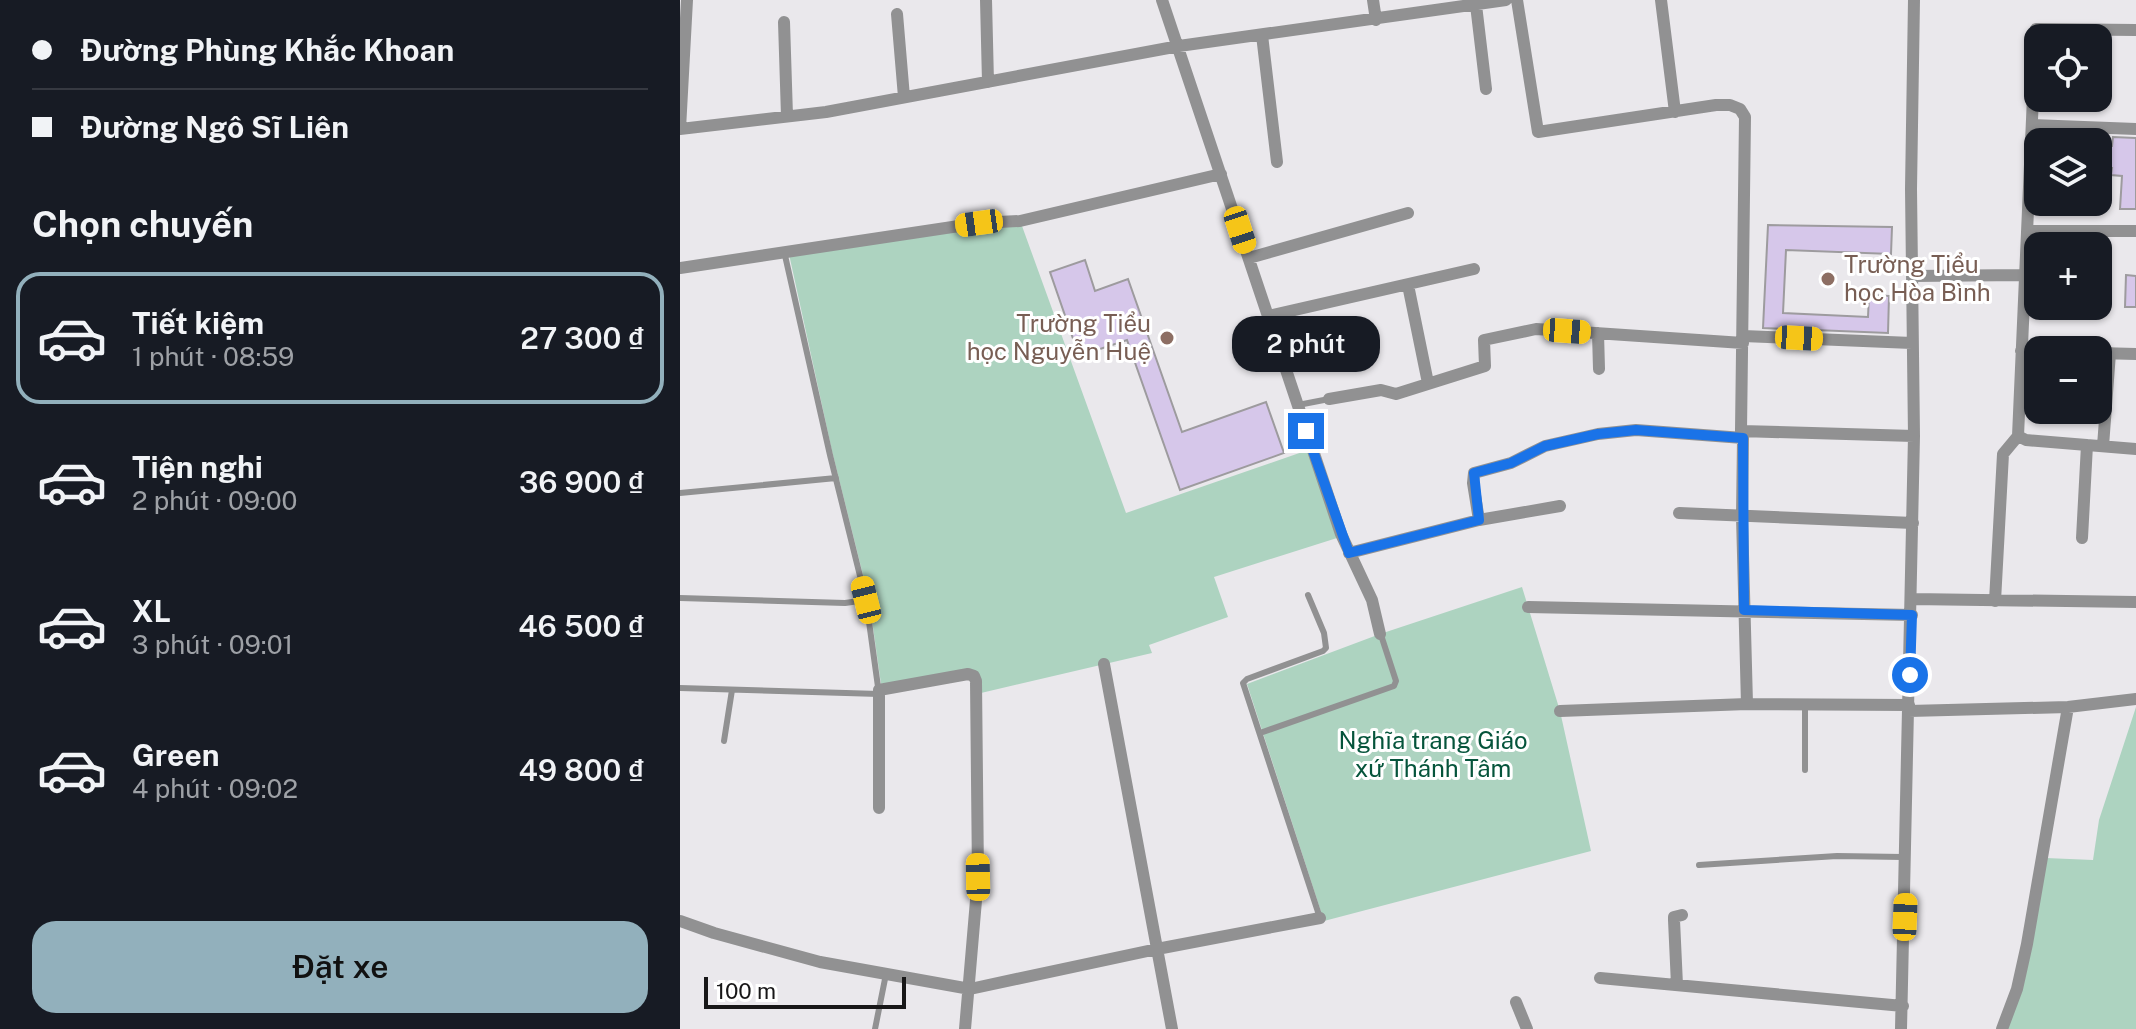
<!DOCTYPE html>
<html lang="vi">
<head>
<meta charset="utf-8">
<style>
  body { margin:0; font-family:"Public Sans",sans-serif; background:#20242c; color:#f1f3f6; height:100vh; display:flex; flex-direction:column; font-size:30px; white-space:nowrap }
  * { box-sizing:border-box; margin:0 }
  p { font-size:26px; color:#9ea1a6 }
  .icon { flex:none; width:44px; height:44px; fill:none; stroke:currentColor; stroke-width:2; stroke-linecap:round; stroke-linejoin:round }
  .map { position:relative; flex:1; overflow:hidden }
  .panel { display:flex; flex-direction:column; background:#171b24; width:680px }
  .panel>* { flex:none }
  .guide { display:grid; align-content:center; height:176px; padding:0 32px; background:#171b24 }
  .controls { position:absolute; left:1344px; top:24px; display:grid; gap:16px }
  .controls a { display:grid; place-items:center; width:88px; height:88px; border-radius:16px; background:#171b24; box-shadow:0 2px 6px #0004; font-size:40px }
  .scale { position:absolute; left:24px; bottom:20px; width:202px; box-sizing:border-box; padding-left:8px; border:4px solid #181718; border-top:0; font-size:22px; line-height:28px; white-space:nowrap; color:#181718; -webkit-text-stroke:6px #fff; paint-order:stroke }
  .end { position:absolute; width:36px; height:36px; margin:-18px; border:10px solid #1a73e8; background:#fff; box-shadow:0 0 0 4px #fff }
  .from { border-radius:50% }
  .bubble { position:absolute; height:56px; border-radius:24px; background:#171b24; box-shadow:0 2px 6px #0004; font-size:26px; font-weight:600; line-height:56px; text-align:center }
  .car { position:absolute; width:24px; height:48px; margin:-24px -12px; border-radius:10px; box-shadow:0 0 6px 2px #0007; background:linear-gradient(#f5c518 24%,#345 0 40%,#f5c518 0 76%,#345 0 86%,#f5c518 0) }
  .guide b { display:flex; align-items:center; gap:28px; height:76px; font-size:30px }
  .guide b+b { border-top:2px solid #363941 }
  .guide i { width:20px; height:20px; background:#f1f3f6 }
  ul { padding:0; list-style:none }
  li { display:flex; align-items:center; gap:24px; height:132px; margin:0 16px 12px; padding:0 16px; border:4px solid transparent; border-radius:24px }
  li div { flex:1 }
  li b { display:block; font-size:30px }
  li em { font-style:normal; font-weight:600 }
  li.on { border-color:#92b0bc }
  li>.icon { width:72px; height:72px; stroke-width:1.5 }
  h2 { padding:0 32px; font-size:36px; line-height:96px }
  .cta { display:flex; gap:16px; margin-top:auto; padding:16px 32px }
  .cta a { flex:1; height:92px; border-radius:24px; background:#92b0bc; color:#111; font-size:32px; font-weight:600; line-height:92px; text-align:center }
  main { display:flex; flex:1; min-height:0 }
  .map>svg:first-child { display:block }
  .green { fill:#add3c0 }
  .building { fill:#d6c7ea; stroke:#9d9b9e; stroke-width:2 }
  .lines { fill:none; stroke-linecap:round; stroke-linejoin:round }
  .service { stroke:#919192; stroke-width:6 }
  .minor { stroke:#919192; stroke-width:12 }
  .route { stroke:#1a73e8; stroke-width:10 }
  .education-dot { fill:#8d6e63; stroke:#fff; stroke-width:3 }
  .labels { text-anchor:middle; stroke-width:6; stroke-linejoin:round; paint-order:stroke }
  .education-label { font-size:24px; fill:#785e54; stroke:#fff; text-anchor:start }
  .park-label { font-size:24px; fill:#05543b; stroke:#fff }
</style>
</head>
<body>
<main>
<section class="panel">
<div class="guide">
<b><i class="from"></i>Đường Phùng Khắc Khoan</b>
<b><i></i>Đường Ngô Sĩ Liên</b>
</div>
<h2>Chọn chuyến</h2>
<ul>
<li class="on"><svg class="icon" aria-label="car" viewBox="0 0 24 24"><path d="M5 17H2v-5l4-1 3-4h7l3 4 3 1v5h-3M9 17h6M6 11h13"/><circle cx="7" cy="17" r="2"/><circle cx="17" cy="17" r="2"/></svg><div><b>Tiết kiệm</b><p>1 phút · 08:59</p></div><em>27 300 ₫</em></li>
<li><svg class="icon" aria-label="car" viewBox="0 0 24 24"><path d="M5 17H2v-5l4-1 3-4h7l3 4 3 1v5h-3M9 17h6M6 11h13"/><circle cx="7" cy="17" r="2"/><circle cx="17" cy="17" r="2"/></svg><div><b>Tiện nghi</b><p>2 phút · 09:00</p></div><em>36 900 ₫</em></li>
<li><svg class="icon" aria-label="car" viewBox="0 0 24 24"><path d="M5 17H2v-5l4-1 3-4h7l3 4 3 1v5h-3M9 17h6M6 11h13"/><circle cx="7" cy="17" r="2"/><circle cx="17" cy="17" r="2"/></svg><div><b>XL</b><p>3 phút · 09:01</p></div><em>46 500 ₫</em></li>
<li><svg class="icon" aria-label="car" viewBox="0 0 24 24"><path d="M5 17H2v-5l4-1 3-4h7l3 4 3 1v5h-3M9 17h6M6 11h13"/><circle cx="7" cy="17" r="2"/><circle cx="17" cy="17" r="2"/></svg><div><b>Green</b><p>4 phút · 09:02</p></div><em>49 800 ₫</em></li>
</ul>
<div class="cta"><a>Đặt xe</a></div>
</section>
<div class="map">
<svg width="1456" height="1029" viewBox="0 0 1456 1029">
  <rect width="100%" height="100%" fill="#eae8ec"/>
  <path class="green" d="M342 226 446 513 628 450 657 538 534 577 548 617 469 645 472 653 301 693 298 672 201 684 189 599 152 451 109 254 300 227Z
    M842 587 880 711 911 851 644 921 567 684 700 634Z
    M1456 707V1029H1327L1366 858 1413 860 1419 820Z"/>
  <path class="building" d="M1433 137 1456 138V209H1440L1442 176 1431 175 1432 168H1418V146H1432Z
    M1088 225 1212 227 1211 254 1106 250 1103 313 1188 317 1189 295 1209 296 1208 333 1083 328Z
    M405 260 415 291 448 279 502 432 586 402 604 453 500 490 447 340 399 356 370 272Z
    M1446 275 1456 276V307H1445Z"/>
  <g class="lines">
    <path class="service" d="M104 251 150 455 186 600
      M618 405 649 399
      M0 493 156 478
      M628 595 644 633 646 648 643 651 567 679 563 683 640 918
      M0 598 165 603 186 600 199 694 0 688
      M1125 704V770
      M580 733 714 686 716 681 701 635
      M44 741 52 690
      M1019 865 1157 856 1223 857
      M195 1029 206 974"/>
    <path class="minor" d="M306 0 308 82
      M482 0 661 534 692 600 700 634
      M693 0 696 20
      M837 0 858 132 1036 105H1050L1060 109 1065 117 1061 431 1063 438 1062 517 1067 704
      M981 0 995 112
      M796 5 806 89
      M217 14 224 97
      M104 22 107 116
      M582 35 597 162
      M1352 125 1456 129
      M0 129 146 112 499 46 826 0
      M0 129 7 0
      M1347 231H1456
      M569 258 728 213
      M0 268 299 223 340 221 541 174
      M1232 276 1345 275
      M728 285 748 383
      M588 316 794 269
      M918 333 919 369
      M1063 336 1232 343
      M1341 351 1358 352
      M1418 353 1456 354
      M649 399 701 390 716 394 805 366 804 340 856 329 1063 343
      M1061 431 1234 436
      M1338 436 1346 440 1456 449
      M1423 446 1430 353
      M999 513 1233 523
      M799 520 793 483 794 473 831 463 865 446 918 434 956 430 1063 438
      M1402 538 1407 445
      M669 553 799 520 880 506
      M1232 599 1456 602
      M1315 601 1323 454 1338 436 1356 29 1456 30
      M848 607 1232 615
      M424 664 492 1029
      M199 690 288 674 294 676 296 681 298 877 285 1029
      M880 711 1067 704 1229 705
      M1229 711 1388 707 1456 699
      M199 808V694
      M0 921 34 933 140 962 290 989 477 949 640 918
      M920 978 1223 1006
      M997 985 994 920V917L1002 915
      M836 1002 847 1029
      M1221 1029 1234 436 1231 189 1234 0
      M1322 1029 1337 989 1347 944 1388 707"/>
  </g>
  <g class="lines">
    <path class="route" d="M626 431 669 553 799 520 794 473 831 463 865 446 918 434 956 430 1063 438 1064 610 1232 615 1230 675"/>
  </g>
  <g class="education-dot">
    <circle cx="1148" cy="279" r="8"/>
    <circle cx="487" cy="338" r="8"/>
  </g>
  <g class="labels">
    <g class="education-label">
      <text x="1164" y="273">Trường Tiểu<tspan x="1164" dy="28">học Hòa Bình</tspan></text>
      <text x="471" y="332" text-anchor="end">Trường Tiểu<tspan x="471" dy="28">học Nguyễn Huệ</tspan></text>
    </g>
    <g class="park-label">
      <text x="753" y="749">Nghĩa trang Giáo<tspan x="753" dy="28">xứ Thánh Tâm</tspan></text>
    </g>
  </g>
</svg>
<div class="controls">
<a><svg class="icon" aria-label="locate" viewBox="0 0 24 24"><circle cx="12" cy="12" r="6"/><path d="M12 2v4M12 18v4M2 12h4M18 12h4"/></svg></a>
<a><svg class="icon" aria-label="layers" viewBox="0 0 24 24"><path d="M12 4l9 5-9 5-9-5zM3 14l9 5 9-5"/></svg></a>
<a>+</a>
<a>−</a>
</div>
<div class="scale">100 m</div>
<i class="end from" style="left:1230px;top:675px"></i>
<i class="end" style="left:626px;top:431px"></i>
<div class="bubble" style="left:552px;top:316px;width:148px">2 phút</div>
<i class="car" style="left:299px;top:223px;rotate:262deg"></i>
<i class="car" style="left:560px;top:230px;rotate:162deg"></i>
<i class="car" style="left:887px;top:331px;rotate:94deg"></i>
<i class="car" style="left:1119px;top:338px;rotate:93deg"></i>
<i class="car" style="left:186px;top:600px;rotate:346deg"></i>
<i class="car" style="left:298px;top:877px;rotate:359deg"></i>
<i class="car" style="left:1225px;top:917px;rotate:2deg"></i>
</div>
</main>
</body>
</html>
